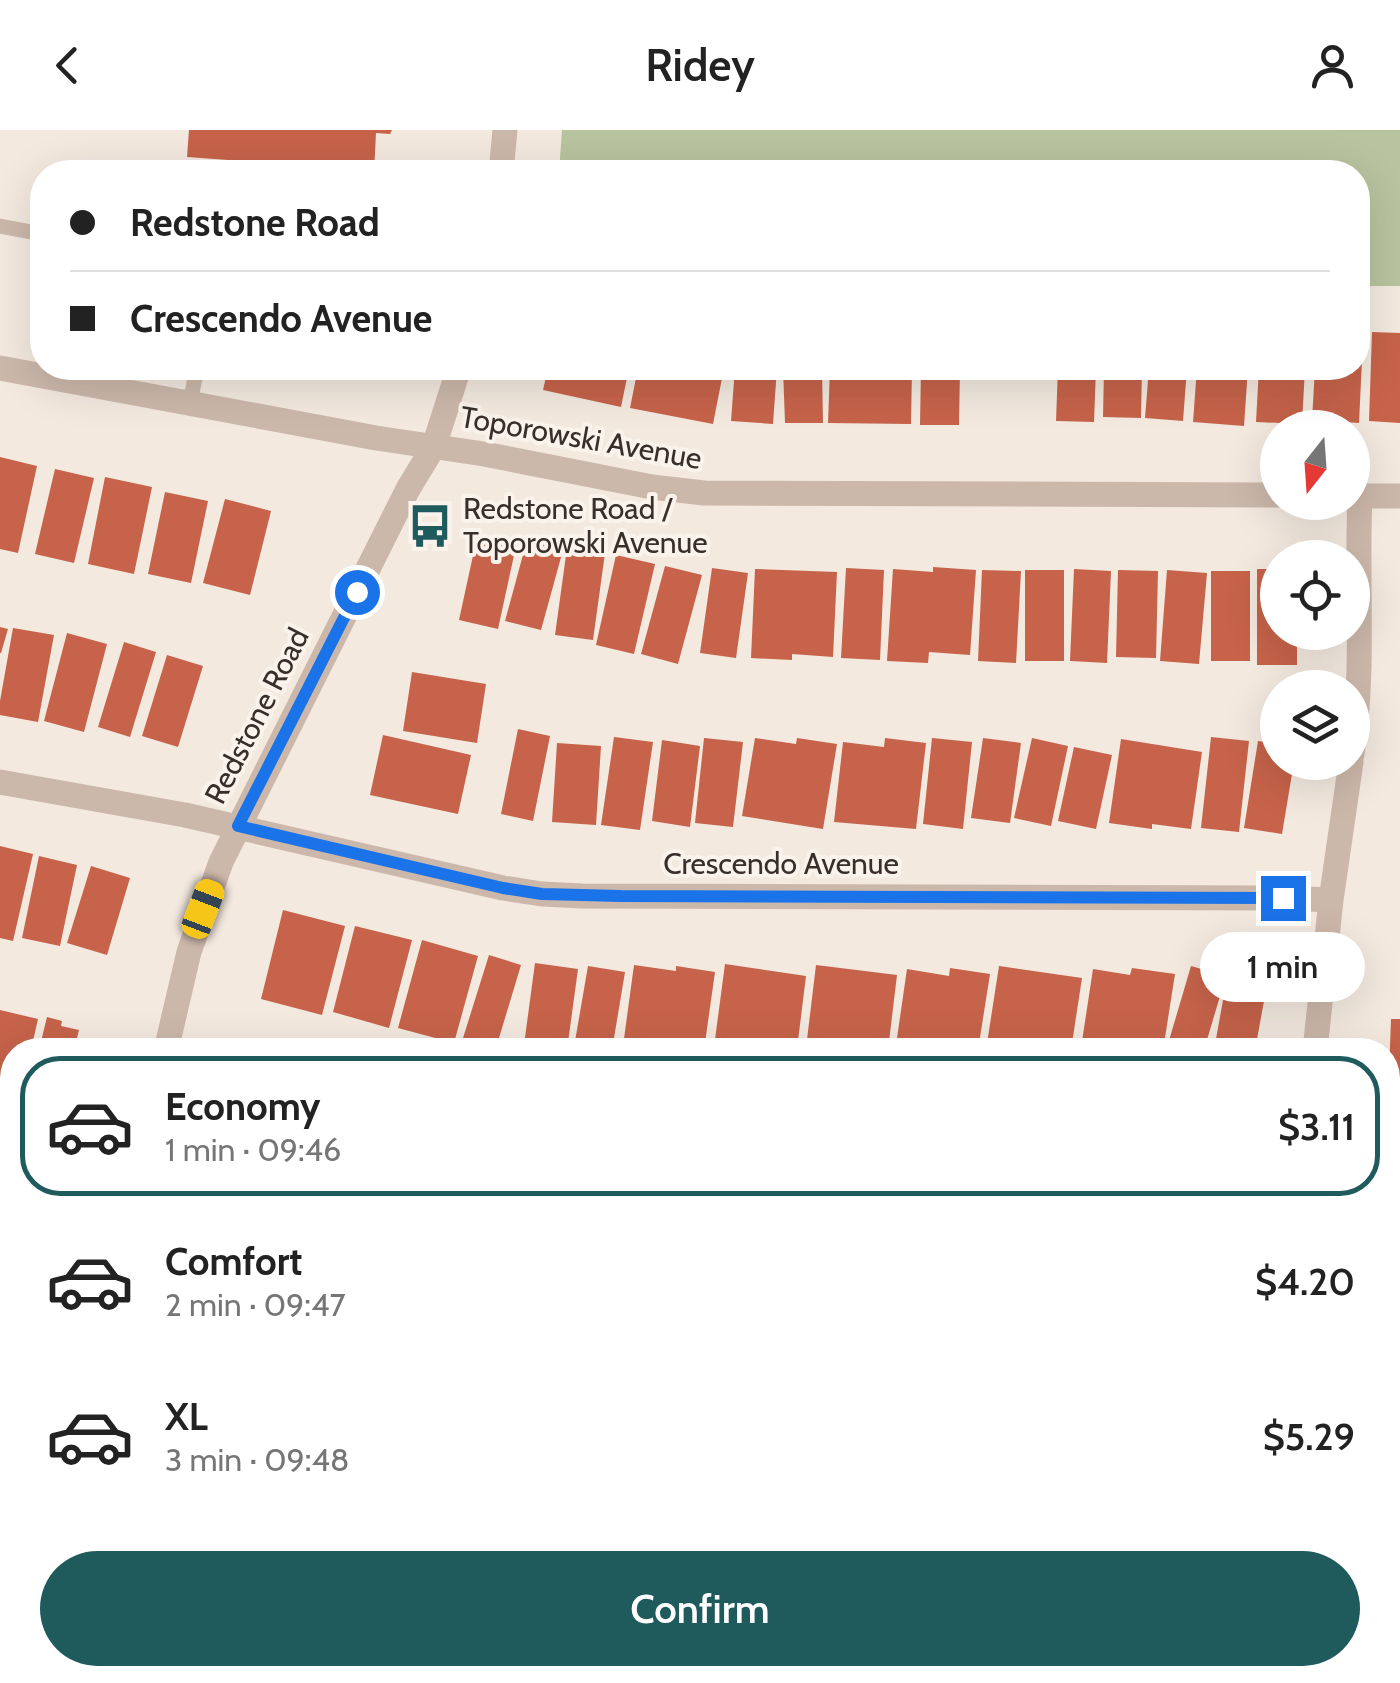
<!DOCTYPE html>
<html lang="en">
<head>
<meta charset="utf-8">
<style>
  body { margin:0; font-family:Cabin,sans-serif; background:#f2f2f2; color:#222; height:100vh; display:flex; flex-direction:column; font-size:38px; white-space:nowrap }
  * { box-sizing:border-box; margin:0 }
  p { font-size:32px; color:#767676 }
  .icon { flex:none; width:55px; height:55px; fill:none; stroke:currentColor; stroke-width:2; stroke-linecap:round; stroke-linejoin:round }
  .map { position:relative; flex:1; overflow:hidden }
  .sheet { position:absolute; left:0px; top:908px; width:1400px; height:648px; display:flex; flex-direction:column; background:#fff; border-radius:40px 40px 0 0; box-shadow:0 10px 40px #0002 }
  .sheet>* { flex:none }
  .guide { position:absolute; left:30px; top:30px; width:1340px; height:220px; border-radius:40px; box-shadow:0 10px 40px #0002; display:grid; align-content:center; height:220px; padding:0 40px; background:#fff }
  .needle { width:65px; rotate:197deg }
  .fabs { position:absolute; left:1260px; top:280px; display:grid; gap:20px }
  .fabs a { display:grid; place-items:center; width:110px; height:110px; border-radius:50%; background:#fff; box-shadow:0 10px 40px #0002; font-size:50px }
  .end { position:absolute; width:45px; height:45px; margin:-22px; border:12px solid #1a73e8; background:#fff; box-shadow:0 0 0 5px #fff }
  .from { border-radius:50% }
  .bubble { position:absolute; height:70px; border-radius:35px; background:#fff; box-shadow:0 10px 40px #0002; font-size:32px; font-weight:600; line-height:70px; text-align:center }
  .car { position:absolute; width:30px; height:60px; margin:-30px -15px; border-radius:12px; box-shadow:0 0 8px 2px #0007; background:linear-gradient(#f5c518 24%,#345 0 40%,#f5c518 0 76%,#345 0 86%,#f5c518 0) }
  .guide b { display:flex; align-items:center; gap:35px; height:95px; font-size:38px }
  .guide b+b { border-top:2px solid #e0e0e0 }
  .guide i { width:25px; height:25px; background:#222 }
  ul { padding:18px 0 0; list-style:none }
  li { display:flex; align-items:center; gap:30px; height:140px; margin:0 20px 15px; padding:0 20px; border:5px solid transparent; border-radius:40px }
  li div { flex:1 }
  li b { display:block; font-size:38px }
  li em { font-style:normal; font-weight:600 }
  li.selected { border-color:#1f5a5c }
  li>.icon { width:90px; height:90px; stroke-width:1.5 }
  .button { display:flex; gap:20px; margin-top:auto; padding:20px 40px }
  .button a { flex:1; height:115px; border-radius:60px; background:#1f5a5c; color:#fff; font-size:40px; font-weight:600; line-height:115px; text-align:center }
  header { display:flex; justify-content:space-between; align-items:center; height:130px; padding:0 40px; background:#fff; font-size:45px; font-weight:600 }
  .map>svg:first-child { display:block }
  .green { fill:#b8c39f }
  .building { fill:#c6634a }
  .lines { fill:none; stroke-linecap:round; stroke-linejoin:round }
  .service { stroke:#ccb8ab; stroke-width:15 }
  .minor { stroke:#ccb8ab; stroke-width:25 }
  .tertiary { stroke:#ccb8ab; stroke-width:25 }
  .route { stroke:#1a73e8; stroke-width:12 }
  .labels { text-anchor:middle; stroke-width:8; stroke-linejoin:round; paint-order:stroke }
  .street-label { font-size:30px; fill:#392e2a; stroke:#faf3ec }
  .poi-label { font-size:30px; fill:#392e2a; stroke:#faf3ec; text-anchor:start }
</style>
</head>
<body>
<header><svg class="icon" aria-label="back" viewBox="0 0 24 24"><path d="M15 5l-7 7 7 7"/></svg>Ridey<svg class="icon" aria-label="person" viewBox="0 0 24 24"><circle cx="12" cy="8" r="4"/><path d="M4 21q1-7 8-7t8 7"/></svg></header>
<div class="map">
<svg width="1400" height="1553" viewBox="0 0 1400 1553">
  <rect width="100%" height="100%" fill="#f3e9df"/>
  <path class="green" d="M562 0H1400V156H1358V42H559Z"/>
  <path class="building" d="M189 0H392L390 4 376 3 374 42H254L255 32 187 27Z
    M1372 202 1400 203V293L1369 291Z
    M1358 209H1363L1359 293 1312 290 1315 238H1358Z
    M548 238H629L621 277 543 260Z
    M638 238H724L713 294 630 278Z
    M735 238H777L773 294 731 291Z
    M783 238H822L823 293H785Z
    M830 238H912L911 294 828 293Z
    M921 238H960L959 295H920Z
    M1058 238H1096L1094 292 1056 291Z
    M1104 238H1142L1141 288 1103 287Z
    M1149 238H1187L1183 291 1145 288Z
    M1197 238H1248L1244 296 1193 292Z
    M1259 238H1305L1302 294 1256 292Z
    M0 327 37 336 18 423 0 419Z
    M55 339 94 348 74 433 35 424Z
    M105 347 152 357 134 444 88 434Z
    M165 362 208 371 191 453 148 444Z
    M225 369 271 381 250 465 203 453Z
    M477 407 516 416 498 499 459 490Z
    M527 410 563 420 541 500 505 491Z
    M567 418 605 423 593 510 555 505Z
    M616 425 655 434 634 524 596 515Z
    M665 436 702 445 678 534 641 524Z
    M933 437 976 440 970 525 929 522 928 533 887 531 893 439 933 442Z
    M712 438 748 443 736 528 700 523Z
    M846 438 884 440 880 530 841 528Z
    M755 439 837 442 833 527 792 524V530L751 528Z
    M1074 439 1111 441 1107 533 1070 531Z
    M1257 439H1278V502H1297V535H1257Z
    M982 440 1021 441 1016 533 978 531Z
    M1025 440H1064V531H1025Z
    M1118 440 1158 441 1156 528 1116 527Z
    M1167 440 1207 443 1199 534 1160 531Z
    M1211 441H1250V531H1211Z
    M0 497 8 499 1 523H0Z
    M13 498 54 505 38 592 0 585V571Z
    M67 503 107 514 84 602 44 591Z
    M124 512 156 522 130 607 98 597Z
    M167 525 203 536 178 617 142 606Z
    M412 542 486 554 477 613 403 601Z
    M518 599 550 606 533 691 501 684Z
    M383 605 471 625 458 684 370 665Z
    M614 607 653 612 640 700 601 695Z
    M1211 607 1249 611 1239 702 1201 698Z
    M704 608 743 612 733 697 695 693Z
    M755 608 796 614 797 608 837 614 823 699 742 686Z
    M885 608 926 613 916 699 834 692 843 612 884 617Z
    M932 608 972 612 963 699 923 694Z
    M983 608 1021 613 1010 693 971 688Z
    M1032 608 1068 616 1051 696 1014 688Z
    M1121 609 1202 622 1191 699 1152 694V699L1109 693Z
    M662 610 700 616 690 697 652 691Z
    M1258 611 1278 614V632H1294L1282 704 1244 698Z
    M557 613 601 616 596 695 552 692Z
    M1074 617 1112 625 1096 699 1058 691Z
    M0 716 33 724 13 811 0 808Z
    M39 726 77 735 60 816 22 808Z
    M91 736 130 748 107 825 67 813Z
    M283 780 345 796 322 885 261 869Z
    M355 796 412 810 389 898 333 882Z
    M422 810 478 826 454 913 398 898Z
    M489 825 521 835 496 918 463 908Z
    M535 833 578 839 567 920 524 915Z
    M725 834 806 846 797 919 756 914 755 920 714 917Z
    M634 835 676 841V836L715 842 704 920H652L623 916Z
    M816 835 897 845 888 920 806 918Z
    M588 836 625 842 612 920 574 917Z
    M999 836 1082 848 1071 920H986Z
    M1191 836 1226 846 1204 920H1188L1168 914Z
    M1229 837 1269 844 1255 920H1214Z
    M950 838 990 844 978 920H924L896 915 907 839 949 846Z
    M1132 838 1175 844 1164 914 1123 908 1121 920 1081 918 1093 839 1130 845Z
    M0 880 38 889 31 920H12V971L0 968Z
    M47 887 62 891 61 896 79 900 74 920H39Z
    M1391 889H1400V972H1388Z
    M1388 983H1400V1020H1388Z
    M1388 1028H1400V1065H1388Z
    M1388 1073H1400V1115H1388Z
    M0 1119 12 1122V1234L0 1231Z
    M1391 1222H1400V1439H1388V1393L1389 1385 1392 1386V1374H1388V1358H1391V1348H1388V1292H1391V1283H1388V1225Z
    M1388 1449H1400V1553H1390L1389 1515 1393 1514V1506H1390V1492L1388 1493Z
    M119 1542H213L211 1553H117Z
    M286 1542H383L379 1553H316Z"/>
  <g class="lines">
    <path class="service" d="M0 96 42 104
      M190 273 197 238"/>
    <path class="minor" d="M0 238 376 308 484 324 652 357 704 363 1278 365
      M1352 366H1400
      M1352 624C1365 539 1356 452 1360 366
      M0 652 185 685 503 758 542 764 582 766 1283 768 1331 770
      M1315 920 1331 770 1351 632
      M0 1048 12 1050
      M1388 1175H1400
      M465 1553 477 1548 493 1546 1309 1551"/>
    <path class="tertiary" d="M501 42 505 0
      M166 920 189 822 221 732 408 359 434 316 459 238
      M27 1553 29 1542"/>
  </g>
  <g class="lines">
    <path class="route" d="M357 462 238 696 503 758 542 764 621 766 1283 768"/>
  </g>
  <defs>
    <g id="bus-bare" transform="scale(3.45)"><path d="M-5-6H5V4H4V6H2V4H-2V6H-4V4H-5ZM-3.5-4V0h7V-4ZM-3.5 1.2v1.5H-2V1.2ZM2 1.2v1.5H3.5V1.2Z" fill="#1f5a5c" stroke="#faf3ec" stroke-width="2.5" paint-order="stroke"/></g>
  </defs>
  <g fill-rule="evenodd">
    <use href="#bus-bare" x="430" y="396"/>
  </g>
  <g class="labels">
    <g class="street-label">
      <text transform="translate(581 308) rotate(10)" y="10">Toporowski Avenue</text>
      <text transform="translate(257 586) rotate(-63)" y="10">Redstone Road</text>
      <text x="781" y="744">Crescendo Avenue</text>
    </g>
    <g class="poi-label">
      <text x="463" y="389">Redstone Road /<tspan x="463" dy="34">Toporowski Avenue</tspan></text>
    </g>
  </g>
</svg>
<div class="fabs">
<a><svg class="needle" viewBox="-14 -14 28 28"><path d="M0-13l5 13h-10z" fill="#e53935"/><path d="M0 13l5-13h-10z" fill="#767676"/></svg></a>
<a><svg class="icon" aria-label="locate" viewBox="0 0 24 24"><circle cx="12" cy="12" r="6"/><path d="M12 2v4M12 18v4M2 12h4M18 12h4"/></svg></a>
<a><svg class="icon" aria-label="layers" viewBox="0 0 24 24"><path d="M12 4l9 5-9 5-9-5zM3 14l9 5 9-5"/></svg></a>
</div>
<i class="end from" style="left:357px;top:462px"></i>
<i class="end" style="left:1283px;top:768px"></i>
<div class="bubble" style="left:1200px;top:802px;width:165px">1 min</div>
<i class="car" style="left:203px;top:779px;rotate:21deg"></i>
<div class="guide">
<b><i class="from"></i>Redstone Road</b>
<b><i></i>Crescendo Avenue</b>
</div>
<section class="sheet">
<ul>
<li class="selected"><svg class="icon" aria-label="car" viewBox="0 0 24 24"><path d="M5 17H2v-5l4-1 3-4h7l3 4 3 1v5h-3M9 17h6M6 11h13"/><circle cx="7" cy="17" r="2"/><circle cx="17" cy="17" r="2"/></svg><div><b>Economy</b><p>1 min · 09:46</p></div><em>$3.11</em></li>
<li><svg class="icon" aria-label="car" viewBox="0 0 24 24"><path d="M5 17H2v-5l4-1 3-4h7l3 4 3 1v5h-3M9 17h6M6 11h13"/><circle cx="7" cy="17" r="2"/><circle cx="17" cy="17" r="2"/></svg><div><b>Comfort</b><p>2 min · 09:47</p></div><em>$4.20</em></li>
<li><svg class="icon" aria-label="car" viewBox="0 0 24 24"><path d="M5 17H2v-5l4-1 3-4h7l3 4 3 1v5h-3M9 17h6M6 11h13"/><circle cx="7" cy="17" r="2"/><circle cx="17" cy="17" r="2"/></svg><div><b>XL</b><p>3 min · 09:48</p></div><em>$5.29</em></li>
</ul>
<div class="button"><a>Confirm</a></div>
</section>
</div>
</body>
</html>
